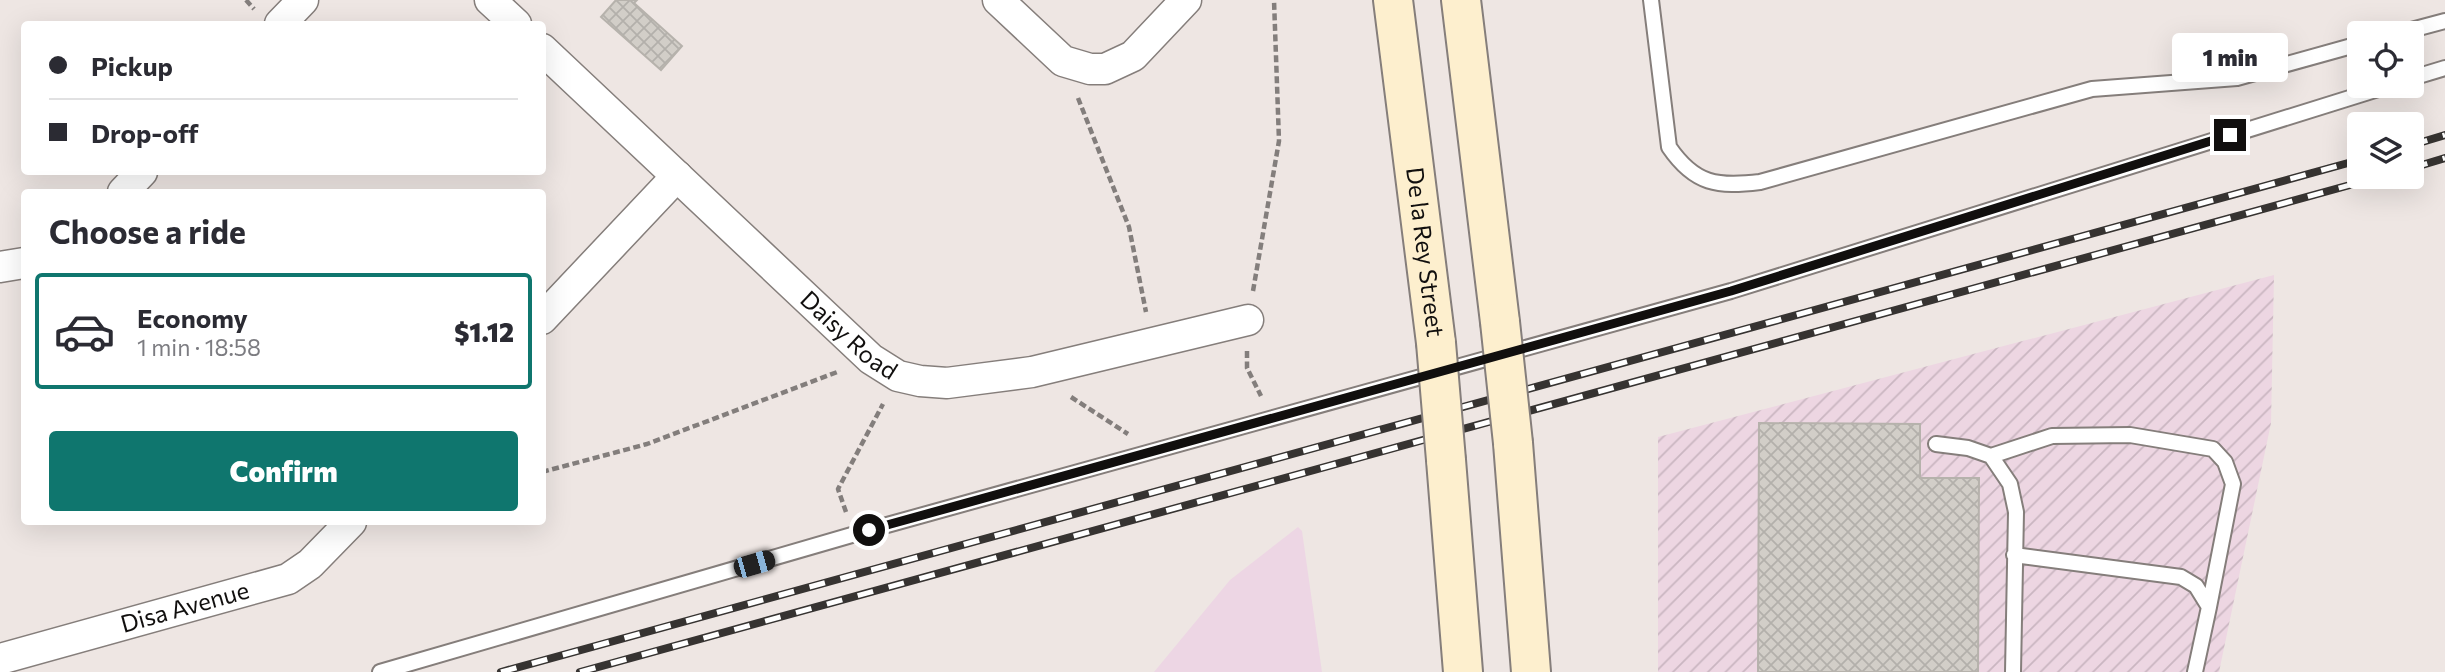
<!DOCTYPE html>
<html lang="en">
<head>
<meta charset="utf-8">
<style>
  body { margin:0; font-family:Commissioner,sans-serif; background:#f7f7f7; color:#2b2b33; height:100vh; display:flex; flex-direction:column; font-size:26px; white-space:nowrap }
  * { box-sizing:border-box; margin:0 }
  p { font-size:23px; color:#7c7c81 }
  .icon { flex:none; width:38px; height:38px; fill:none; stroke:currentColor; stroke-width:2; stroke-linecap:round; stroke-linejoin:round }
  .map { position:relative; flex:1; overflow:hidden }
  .panel { position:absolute; left:21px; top:189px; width:525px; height:336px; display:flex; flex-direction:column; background:#fff; border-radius:7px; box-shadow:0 7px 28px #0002 }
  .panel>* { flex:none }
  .guide { position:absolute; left:21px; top:21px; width:525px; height:154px; border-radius:7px; box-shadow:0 7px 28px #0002; display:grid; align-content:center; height:154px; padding:0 28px; background:#fff }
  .buttons { position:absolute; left:2347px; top:21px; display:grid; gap:14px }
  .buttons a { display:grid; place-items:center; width:77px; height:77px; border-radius:7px; background:#fff; box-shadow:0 7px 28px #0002; font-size:35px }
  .end { position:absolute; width:32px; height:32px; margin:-16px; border:9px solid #110f0e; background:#fff; box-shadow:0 0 0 4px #fff }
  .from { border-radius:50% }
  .bubble { position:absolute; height:49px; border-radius:7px; background:#fff; box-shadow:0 7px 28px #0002; font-size:23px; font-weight:800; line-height:49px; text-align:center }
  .car { position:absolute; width:21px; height:42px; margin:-21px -10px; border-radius:9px; box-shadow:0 0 5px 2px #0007; background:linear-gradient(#222 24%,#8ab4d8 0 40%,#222 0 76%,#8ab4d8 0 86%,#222 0) }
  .guide b { display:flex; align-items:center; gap:24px; height:66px; font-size:26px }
  .guide b+b { border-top:2px solid #e1e1e2 }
  .guide i { width:18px; height:18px; background:#2b2b33 }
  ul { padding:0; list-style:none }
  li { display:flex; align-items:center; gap:21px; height:116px; margin:0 14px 10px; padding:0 14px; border:4px solid transparent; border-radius:7px }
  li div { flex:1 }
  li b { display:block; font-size:26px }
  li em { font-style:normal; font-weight:800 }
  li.current { border-color:#0f766e }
  li>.icon { width:63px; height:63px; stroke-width:1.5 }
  h2 { padding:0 28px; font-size:32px; line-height:84px }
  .button { display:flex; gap:14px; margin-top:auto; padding:14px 28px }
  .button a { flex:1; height:80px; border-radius:7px; background:#0f766e; color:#fff; font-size:28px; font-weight:800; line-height:80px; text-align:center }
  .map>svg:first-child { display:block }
  .industrial { fill:url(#industrial-furrows) }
  .education { fill:#edd6e4 }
  .building { fill:url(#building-cross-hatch); stroke:#b6b2ac; stroke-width:2 }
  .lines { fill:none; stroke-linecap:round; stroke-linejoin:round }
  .service-casing { stroke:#857e7b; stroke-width:18 }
  .minor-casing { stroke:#857e7b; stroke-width:33 }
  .secondary-casing { stroke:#857e7b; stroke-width:42 }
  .path { stroke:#837e7c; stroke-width:4.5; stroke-dasharray:7 3.5; stroke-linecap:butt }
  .service { stroke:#fff; stroke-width:14 }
  .minor { stroke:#fff; stroke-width:30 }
  .secondary { stroke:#fdefce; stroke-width:38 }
  .rail-casing { stroke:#363331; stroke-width:8 }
  .rail { stroke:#fff; stroke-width:5; stroke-dasharray:16; stroke-linecap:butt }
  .secondary-bridge-casing { stroke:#857e7b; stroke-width:42; stroke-linecap:butt }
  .secondary-bridge { stroke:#fdefce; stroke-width:38 }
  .route { stroke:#110f0e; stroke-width:9 }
  .labels { text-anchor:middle; stroke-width:6; stroke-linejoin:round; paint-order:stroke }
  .street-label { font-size:24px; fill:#110f0e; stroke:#fff }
</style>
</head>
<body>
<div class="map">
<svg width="2445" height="672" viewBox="0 0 2445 672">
  <defs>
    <pattern id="industrial-furrows" width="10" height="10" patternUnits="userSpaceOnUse" patternTransform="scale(1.75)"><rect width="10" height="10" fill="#edd6e2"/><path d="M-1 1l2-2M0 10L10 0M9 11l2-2" fill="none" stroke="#cab6c1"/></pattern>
    <pattern id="building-cross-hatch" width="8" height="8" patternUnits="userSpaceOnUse" patternTransform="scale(1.75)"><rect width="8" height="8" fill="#d2cec8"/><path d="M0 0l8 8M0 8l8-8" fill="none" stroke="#b3b0ab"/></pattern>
  </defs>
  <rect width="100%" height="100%" fill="#eee6e3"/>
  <path class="industrial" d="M2274 275 2271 423 2219 672H1658V437Z"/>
  <path class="education" d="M1298 527 1302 531 1322 672H1154L1230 580Z"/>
  <path class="building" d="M616 0H637L634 3 682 46 661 70 601 17Z
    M1759 423 1920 424V478H1979L1978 672H1758Z"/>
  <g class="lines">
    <g class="service-casing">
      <path id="service" d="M1651 0 1669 147C1695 185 1718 187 1760 182L2092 89 2237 78 2359 44
        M2400 33 2445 21
        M2412 78 2445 68
        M1936 444 1968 448 1991 456 2010 484 2016 512 2013 672
        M1991 456 2052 436 2130 435 2213 449 2225 462 2233 484 2209 607
        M2014 555 2181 577 2196 586 2209 607 2195 672
        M380 672 869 530 1731 291 2388 86"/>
    </g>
    <g class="minor-casing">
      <g id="minor">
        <path d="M490 0 516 24"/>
        <path d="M998 0 1063 61 1090 69H1105L1133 56 1186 0"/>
        <path d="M280 24 303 0"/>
        <path id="s1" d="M542 49 871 359 898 376 920 381 947 383 1032 372 1248 320"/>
        <path d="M123 192 142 172"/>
        <path d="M0 267 24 263"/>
        <path d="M542 319 677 176"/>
        <path id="s2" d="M0 659 288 579 310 564 351 522"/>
      </g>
    </g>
    <g class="secondary-casing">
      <g id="secondary">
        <path id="s3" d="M1393 0 1436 343"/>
        <path d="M1461 0 1500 322"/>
        <path d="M1513 443 1531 672"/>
        <path d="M1446 460 1463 672"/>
      </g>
    </g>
    <path class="path" d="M246 0 254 9
      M1078 98 1129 227 1146 312
      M1253 291 1279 141 1274 0
      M1247 351V368L1261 396
      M1071 397 1128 434
      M542 472 647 444 840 371
      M846 512 838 489 883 404"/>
    <use href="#service" class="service"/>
    <use href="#minor" class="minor"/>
    <use href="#secondary" class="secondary"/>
    <g class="rail-casing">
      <path id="rail" d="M2412 145 2445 135
        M2412 168 2445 158
        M501 672 2359 160
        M580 672 2379 177"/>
    </g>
    <use href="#rail" class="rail"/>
    <g class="secondary-bridge-casing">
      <path id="secondary-bridge" d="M1500 322 1513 443
        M1436 343 1446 460"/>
    </g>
    <use href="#secondary-bridge" class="secondary-bridge"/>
  </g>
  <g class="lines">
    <path class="route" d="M869 530 1731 291 2230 135"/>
  </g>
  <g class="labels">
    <g class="street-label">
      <text dy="8" stroke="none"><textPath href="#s3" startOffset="254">De la Rey Street</textPath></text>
      <text dy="8" stroke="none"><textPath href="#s1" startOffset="420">Daisy Road</textPath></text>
      <text dy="8" stroke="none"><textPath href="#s2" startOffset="192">Disa Avenue</textPath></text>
    </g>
  </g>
</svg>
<div class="buttons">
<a><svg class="icon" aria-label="locate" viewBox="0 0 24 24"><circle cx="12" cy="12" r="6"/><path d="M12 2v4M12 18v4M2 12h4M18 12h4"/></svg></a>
<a><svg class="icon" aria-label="layers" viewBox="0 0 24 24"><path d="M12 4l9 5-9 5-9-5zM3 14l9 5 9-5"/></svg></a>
</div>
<i class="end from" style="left:869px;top:530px"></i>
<i class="end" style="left:2230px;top:135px"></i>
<div class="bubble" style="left:2172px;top:33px;width:116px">1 min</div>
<i class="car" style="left:754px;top:564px;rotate:74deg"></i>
<div class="guide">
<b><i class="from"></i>Pickup</b>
<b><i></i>Drop-off</b>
</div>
<section class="panel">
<h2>Choose a ride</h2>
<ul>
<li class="current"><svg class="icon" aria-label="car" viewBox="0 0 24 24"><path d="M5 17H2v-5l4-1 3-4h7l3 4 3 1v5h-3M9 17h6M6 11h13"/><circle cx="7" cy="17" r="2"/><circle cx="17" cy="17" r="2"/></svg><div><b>Economy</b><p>1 min · 18:58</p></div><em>$1.12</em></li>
</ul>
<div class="button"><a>Confirm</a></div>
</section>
</div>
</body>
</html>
